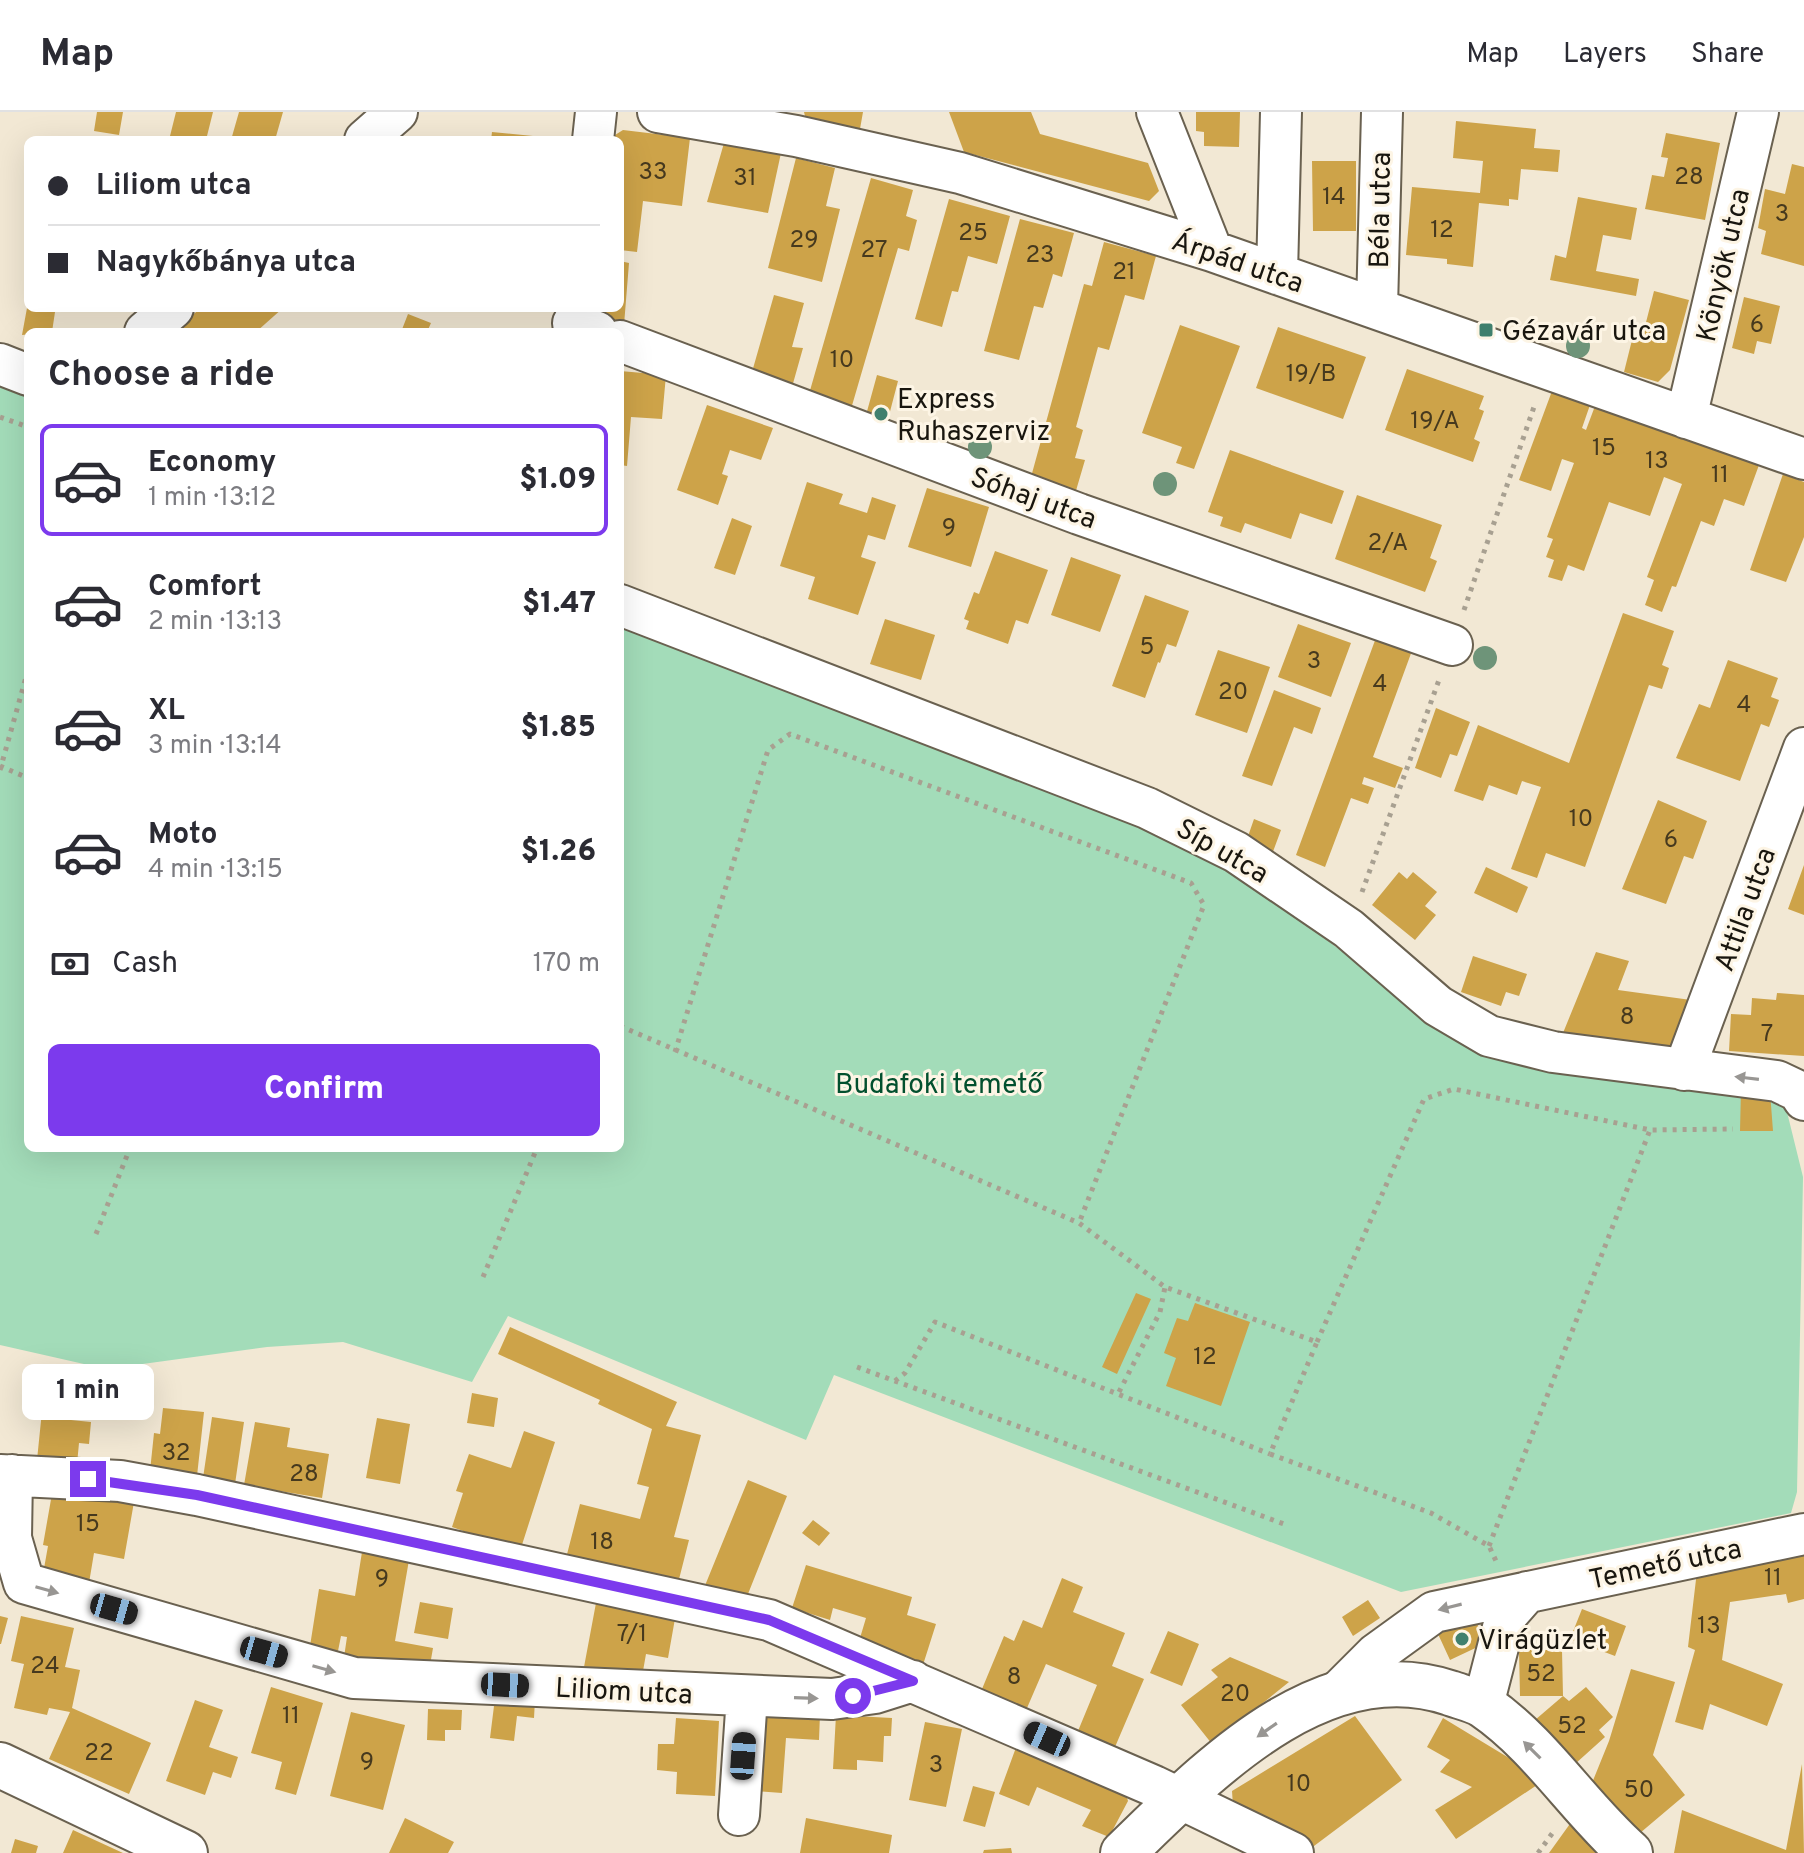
<!DOCTYPE html>
<html lang="en">
<head>
<meta charset="utf-8">
<style>
  body { margin:0; font-family:Overpass,sans-serif; background:#f7f7f7; color:#2b2b33; height:100vh; display:flex; flex-direction:column; font-size:30px; white-space:nowrap }
  * { box-sizing:border-box; margin:0 }
  p { font-size:26px; color:#7c7c81 }
  .icon { flex:none; width:44px; height:44px; fill:none; stroke:currentColor; stroke-width:2; stroke-linecap:round; stroke-linejoin:round }
  .map { position:relative; flex:1; overflow:hidden }
  .side { position:absolute; left:24px; top:216px; width:600px; height:824px; display:flex; flex-direction:column; background:#fff; border-radius:12px; box-shadow:0 8px 32px #0002 }
  .side>* { flex:none }
  .top-card { position:absolute; left:24px; top:24px; width:600px; height:176px; border-radius:12px; box-shadow:0 8px 32px #0002; display:grid; align-content:center; height:176px; padding:0 24px; background:#fff }
  .end { position:absolute; width:36px; height:36px; margin:-18px; border:10px solid #7c3aed; background:#fff; box-shadow:0 0 0 4px #fff }
  .from { border-radius:50% }
  .bubble { position:absolute; height:56px; border-radius:12px; background:#fff; box-shadow:0 8px 32px #0002; font-size:26px; font-weight:800; line-height:56px; text-align:center }
  .car { position:absolute; width:24px; height:48px; margin:-24px -12px; border-radius:10px; box-shadow:0 0 6px 2px #0007; background:linear-gradient(#222 24%,#8ab4d8 0 40%,#222 0 76%,#8ab4d8 0 86%,#222 0) }
  .top-card b { display:flex; align-items:center; gap:28px; height:76px; font-size:30px }
  .top-card b+b { border-top:2px solid #e1e1e2 }
  .top-card i { width:20px; height:20px; background:#2b2b33 }
  ul { padding:0; list-style:none }
  li { display:flex; align-items:center; gap:24px; height:112px; margin:0 16px 12px; padding:0 8px; border:4px solid transparent; border-radius:12px }
  li div { flex:1 }
  li b { display:block; font-size:30px }
  li em { font-style:normal; font-weight:800 }
  li.on { border-color:#7c3aed }
  li>.icon { width:72px; height:72px; stroke-width:1.5 }
  h2 { padding:0 24px; font-size:36px; line-height:96px }
  .pay { display:flex; align-items:center; gap:20px; height:88px; padding:0 24px; font-size:30px }
  .pay p { margin-inline-start:auto }
  .cta { display:flex; gap:16px; margin-top:auto; padding:16px 24px }
  .cta a { flex:1; height:92px; border-radius:12px; background:#7c3aed; color:#fff; font-size:32px; font-weight:800; line-height:92px; text-align:center }
  header { display:flex; align-items:center; gap:48px; box-sizing:border-box; height:112px; padding:0 40px; background:#fff; border-bottom:2px solid #e1e1e2 }
  header strong { font-size:38px }
  nav { display:flex; gap:44px; margin-inline-start:auto; font-size:28px }
  .map>svg:first-child { display:block }
  .green { fill:#a3dcb9 }
  .building { fill:#cda349 }
  .lines { fill:none; stroke-linecap:round; stroke-linejoin:round }
  .minor-casing { stroke:#6a6150; stroke-width:44 }
  .tertiary-casing { stroke:#6a6150; stroke-width:48 }
  .path { stroke:#a8a091; stroke-width:5; stroke-dasharray:4 6; stroke-linecap:butt }
  .minor { stroke:#fff; stroke-width:40 }
  .tertiary { stroke:#fff; stroke-width:44 }
  .tree { fill:#6e9479 }
  .oneway { fill:#989693 }
  .route { stroke:#7c3aed; stroke-width:10 }
  .poi-dot { fill:#40806e; stroke:#fdf5e5; stroke-width:3 }
  .labels { text-anchor:middle; stroke-width:6; stroke-linejoin:round; paint-order:stroke }
  .number-label { font-size:24px; fill:#46391e }
  .street-label { font-size:28px; fill:#19160f; stroke:#fdf5e5 }
  .poi-label { font-size:28px; fill:#19160f; stroke:#fdf5e5; text-anchor:start }
  .park-label { font-size:28px; fill:#02502e; stroke:#fdf5e5 }
</style>
</head>
<body>
<header>
<strong>Map</strong>
<nav><a>Map</a><a>Layers</a><a>Share</a></nav>
</header>
<div class="map">
<svg width="1804" height="1741" viewBox="0 0 1804 1741">
  <rect width="100%" height="100%" fill="#f2e8d4"/>
  <path class="green" d="M0 275 28 286V1036H620V514L1169 727 1227 753 1409 890 1774 981 1787 1000 1803 1065 1797 1380 1791 1401 1401 1480 834 1263 806 1328 508 1204 472 1270 343 1230 267 1235 106 1257 0 1233Z"/>
  <path class="building" d="M97 0H123L119 23 94 19Z
    M176 0H213L206 28H169Z
    M239 0H283L275 28H231Z
    M804 0H863L860 17 805 4Z
    M949 0H1031L1040 22 1148 51 1159 79 1149 89 964 40Z
    M1196 0H1240L1239 35 1204 34V20L1196 19Z
    M1456 9 1536 17 1534 36 1560 38 1558 60 1521 57 1518 88 1509 87V94L1479 91 1473 155 1447 152V147L1406 143 1412 75 1480 81 1483 49 1453 46Z
    M623 18 690 26 682 94 643 89 637 140 620 138V28H607Z
    M492 20 543 25V28H491Z
    M1666 21 1720 31 1705 108 1645 97 1652 63 1664 65 1668 46 1661 45Z
    M724 31 781 41 768 101 707 90Z
    M796 46 835 56 826 94 840 97 822 170 768 156Z
    M1312 49H1356V119H1313Z
    M1792 52 1804 55V154L1761 142 1766 119 1758 116 1765 77 1785 82Z
    M871 66 913 78 906 104 917 108 909 139 898 136 851 297 809 282Z
    M1578 85 1637 96 1631 128 1603 123 1596 159 1639 167 1636 184 1550 168 1555 143 1566 146Z
    M949 87 1010 104 997 152 968 144 958 180 952 179 942 215 915 207Z
    M1020 107 1074 121 1062 165 1053 162 1043 196 1034 194 1019 248 984 239Z
    M1104 130 1156 144 1144 188 1125 183 1109 238 1098 235 1076 315 1083 318 1075 346 1085 348 1075 382 1031 365 1084 172 1092 174Z
    M620 149 629 151 624 213 592 202 593 196H620Z
    M1654 179 1689 188 1670 258 1658 270 1624 260 1633 224 1642 226Z
    M774 183 804 191 792 235 803 236 792 275 752 260Z
    M1744 185 1780 194 1771 232 1757 229 1754 242 1732 236Z
    M27 196 55 200 52 220 22 223Z
    M201 196H283L256 220H172Z
    M408 202 431 211 427 220H401Z
    M1180 213 1240 234 1194 357 1176 351 1182 335 1142 321Z
    M1278 215 1366 245 1343 307 1256 276Z
    M1407 257 1484 284 1479 297 1484 299 1474 327 1480 330 1473 350 1385 318Z
    M620 259 666 263 662 307 631 305 627 354 620 353Z
    M877 263 898 269 887 311 866 303Z
    M1552 279 1590 293 1582 316 1586 318 1595 294 1759 353 1744 394 1724 387 1714 414 1701 409 1676 475 1672 474 1662 500 1645 493 1654 468 1647 465 1682 372 1664 365 1650 404 1609 390 1584 459 1568 453 1562 469 1548 465 1554 448 1546 445 1553 427 1547 425 1574 351 1562 347 1551 379 1519 368Z
    M707 293 773 316 761 348 730 338 722 362 728 364 718 393 677 378Z
    M1230 338 1344 379 1332 412 1300 401 1291 427 1245 411 1241 421 1220 414 1223 405 1208 400Z
    M1783 362 1804 370V425L1786 470 1750 458Z
    M807 370 843 382 839 392 867 401 872 385 896 393 885 428 868 423 861 445 876 450 858 503 808 487 815 465 780 454Z
    M927 376 989 395 971 455 908 435Z
    M1357 383 1442 413 1430 446 1437 449 1425 480 1335 447Z
    M732 406 752 414 735 463 714 456Z
    M995 439 1048 458 1028 512 1016 508 1008 532 966 517 969 509 964 507 974 480 979 482Z
    M1071 445 1121 463 1100 520 1051 503Z
    M1145 483 1189 499 1176 535 1167 532 1160 551 1158 550 1145 586 1112 574Z
    M1623 501 1674 519 1662 553 1669 556 1662 577 1649 573 1585 755 1546 741 1537 766 1511 757 1541 675 1522 669 1517 683 1489 673 1483 689 1454 679 1478 613 1569 651Z
    M885 507 935 523 921 568 870 552Z
    M1298 512 1351 531 1331 585 1278 565Z
    M1377 523 1413 536 1373 645 1403 656 1395 676 1364 665 1362 672 1374 676 1368 692 1351 686 1325 755 1296 743Z
    M1218 538 1270 555 1247 621 1195 603Z
    M1728 548 1778 566 1771 585 1779 588 1769 615 1761 612 1740 669 1676 646 1699 592 1710 596Z
    M1274 578 1321 596 1312 622 1294 615 1272 674 1242 664Z
    M1436 596 1470 610 1457 644 1450 642 1441 666 1415 656Z
    M1658 688 1707 709 1693 747 1684 744 1666 792 1622 777Z
    M1254 707 1281 718 1271 745 1246 730Z
    M1804 753V803L1788 797Z
    M1486 755 1528 775 1517 801 1474 781Z
    M1399 760 1407 767 1413 760 1437 780 1425 794 1436 803 1415 828 1372 793Z
    M1596 840 1629 849 1618 878 1691 888 1672 937 1563 921Z
    M1473 844 1527 862 1519 884 1506 880 1501 894 1461 880Z
    M1777 881 1804 883V944L1729 939 1731 902 1751 903 1752 886 1776 888Z
    M1741 977 1770 980 1773 1019H1740Z
    M1136 1181 1151 1187 1117 1262 1102 1255Z
    M1195 1191 1250 1210 1221 1294 1166 1274 1176 1246 1164 1241 1177 1206 1188 1209Z
    M510 1215 677 1290 666 1314 701 1323 674 1425 689 1428 676 1479 565 1450 580 1392 640 1407 649 1375 637 1372 652 1317 598 1292 600 1288 498 1242Z
    M472 1281 498 1286 494 1315 467 1311Z
    M163 1296 204 1300 197 1364 150 1359 154 1321 160 1322Z
    M42 1299 61 1300V1307L91 1310 89 1332 79 1331 77 1352 37 1348Z
    M212 1305 244 1310 235 1372 203 1366Z
    M377 1306 410 1312 400 1372 366 1366Z
    M255 1310 290 1316 287 1335 329 1342 322 1386 244 1373Z
    M524 1319 555 1330 520 1439 452 1415 463 1381 456 1379 469 1342 511 1356Z
    M748 1368 787 1384 744 1492 704 1476Z
    M53 1376 134 1390 124 1447 94 1441 89 1471 43 1462 48 1434 43 1433Z
    M813 1408 830 1421 819 1434 802 1421Z
    M1804 1434V1487L1788 1491 1786 1482 1730 1490 1722 1548 1783 1572 1767 1614 1710 1592 1703 1618 1675 1610 1695 1538 1688 1535 1697 1459Z
    M362 1440 409 1448 395 1529 433 1536 429 1559 343 1552 347 1525 341 1524 338 1539 310 1534 319 1477 355 1484Z
    M806 1453 912 1485 907 1503 936 1512 922 1556 857 1536 866 1506 833 1496 830 1508 792 1496Z
    M1062 1466 1083 1475 1073 1500 1125 1521 1112 1554 1144 1567 1115 1635 1078 1619 1097 1573 1046 1552 1027 1596 982 1577 1004 1524 1014 1529 1023 1508 1042 1516Z
    M1368 1488 1380 1506 1353 1524 1342 1505Z
    M420 1490 453 1496 448 1527 414 1521Z
    M596 1491 676 1501 668 1546 646 1542 643 1559 624 1556 622 1567 593 1562 594 1556 584 1555Z
    M1582 1497 1626 1514 1615 1544 1570 1527Z
    M0 1504 8 1506 1 1532H0Z
    M21 1504 74 1516 65 1555 80 1558 72 1596 151 1631 129 1682 49 1647 70 1600 49 1596 47 1603 14 1596 24 1552 11 1549Z
    M1474 1505 1486 1531 1450 1548 1438 1522Z
    M1168 1519 1199 1532 1182 1574 1150 1561Z
    M1519 1538H1562L1563 1584H1520Z
    M1230 1545 1289 1570 1212 1632 1181 1593 1218 1565 1211 1558Z
    M1631 1557 1675 1570 1653 1643 1685 1683 1640 1721 1592 1671 1609 1629Z
    M271 1575 323 1591 296 1683 275 1677 282 1650 251 1641Z
    M1586 1575 1613 1605 1599 1618 1605 1625 1575 1652 1535 1608 1563 1584 1569 1589Z
    M495 1586 535 1588 534 1606 517 1604 514 1629 490 1626Z
    M195 1588 223 1598 209 1635 238 1645 231 1666 213 1660 205 1683 166 1669Z
    M428 1597 462 1598 461 1618H445V1629L427 1628Z
    M760 1597 820 1602 819 1628 786 1626 782 1681 753 1679Z
    M351 1600 405 1613 383 1698 330 1684Z
    M836 1603 892 1606 891 1624H884L883 1650 857 1648V1658L833 1657Z
    M1355 1604 1402 1668 1310 1737 1233 1694 1232 1679Z
    M676 1606 719 1609 715 1684 676 1682 677 1660 657 1658 658 1632H674Z
    M1443 1606 1514 1649 1537 1673 1456 1727 1435 1698 1472 1675 1440 1660 1450 1648 1427 1635Z
    M925 1610 962 1617 946 1695 909 1688Z
    M1018 1630 1124 1676 1128 1689 1109 1725 1082 1714 1091 1698 1037 1675 1029 1694 999 1682Z
    M1802 1652 1804 1741H1674L1682 1698 1786 1738Z
    M973 1674 995 1680 985 1715 963 1709Z
    M405 1706 454 1730 448 1741H389Z
    M806 1706 892 1723 889 1741H800Z
    M1572 1709 1599 1741H1549Z
    M73 1718 123 1741H63Z
    M15 1727 38 1734 36 1741H11Z
    M1011 1736 1012 1741H983L984 1738Z"/>
  <g class="lines">
    <g class="minor-casing">
      <path id="minor" d="M658 0 796 24 960 61 1212 139 1804 347
        M1157 0 1212 139
        M365 28 397 0
        M593 28 596 0
        M1277 162 1281 0
        M1377 196 1382 0
        M573 211 597 220
        M145 220 173 196
        M620 229 1079 402 1452 533
        M0 252 28 263
        M1686 306 1758 0
        M620 493 1147 696 1236 740 1349 817 1438 894 1489 924 1553 940 1777 969 1798 979 1804 988
        M1684 958 1804 636
        M0 1363 120 1369 197 1383 769 1508 1154 1674 1293 1741
        M12 1363 11 1426 24 1471 354 1566 832 1587 875 1581 913 1569
        M1336 1582 1376 1542 1434 1500 1804 1422
        M1483 1593 1506 1504 1527 1480
        M739 1703 747 1584"/>
    </g>
    <g class="tertiary-casing">
      <path id="tertiary" d="M0 1653 185 1741
        M1123 1741C1206 1661 1322 1538 1450 1581 1461 1585 1475 1588 1484 1594 1541 1633 1579 1696 1630 1741"/>
    </g>
    <path class="path" d="M0 305 28 315
      M1464 498 1535 292
      M0 654 28 666
      M0 658 28 558
      M1362 780 1439 568
      M620 914 1079 1111 1165 1175 1317 1230 1270 1342 1431 1401 1489 1434 1496 1449
      M675 940 768 638 790 622 1191 771 1204 793 1079 1111
      M96 1122 130 1036
      M483 1165 537 1036
      M1317 1230 1424 987 1454 977 1650 1018 1733 1017
      M857 1255 1284 1412
      M895 1269 905 1261 935 1210 1270 1342
      M1119 1280 1160 1200 1165 1175
      M1489 1434 1650 1018
      M1538 1741 1554 1719"/>
    <use href="#minor" class="minor"/>
    <use href="#tertiary" class="tertiary"/>
  </g>
  <g class="tree">
    <circle cx="1578" cy="234" r="12"/>
    <circle cx="980" cy="335" r="12"/>
    <circle cx="1165" cy="372" r="12"/>
    <circle cx="1485" cy="546" r="12"/>
  </g>
  <defs><path id="oneway-solid" d="M-6-.8H1V-3.2L6.5 0L1 3.2V.8H-6Z" transform="scale(2)"/></defs>
  <g class="oneway">
    <use href="#oneway-solid" transform="translate(1747 966) rotate(-173)"/>
    <use href="#oneway-solid" transform="translate(47 1478) rotate(16)"/>
    <use href="#oneway-solid" transform="translate(1450 1495) rotate(166)"/>
    <use href="#oneway-solid" transform="translate(324 1557) rotate(16)"/>
    <use href="#oneway-solid" transform="translate(806 1586) rotate(2)"/>
    <use href="#oneway-solid" transform="translate(1267 1618) rotate(145)"/>
    <use href="#oneway-solid" transform="translate(1532 1638) rotate(-135)"/>
  </g>
  <g class="lines">
    <path class="route" d="M88 1367 197 1383 769 1508 913 1569 853 1584"/>
  </g>
  <g class="poi-dot">
    <rect x="1478" y="210" width="16" height="16" rx="4"/>
    <circle cx="881" cy="302" r="8"/>
    <circle cx="1462" cy="1527" r="8"/>
  </g>
  <g class="labels">
    <g class="number-label">
      <text x="653" y="67">33</text>
      <text x="1689" y="72">28</text>
      <text x="745" y="73">31</text>
      <text x="1334" y="92">14</text>
      <text x="1782" y="109">3</text>
      <text x="1442" y="125">12</text>
      <text x="973" y="128">25</text>
      <text x="804" y="135">29</text>
      <text x="874" y="145">27</text>
      <text x="1040" y="150">23</text>
      <text x="1124" y="167">21</text>
      <text x="1757" y="220">6</text>
      <text x="842" y="255">10</text>
      <text x="1311" y="269">19/B</text>
      <text x="1435" y="316">19/A</text>
      <text x="1604" y="343">15</text>
      <text x="1657" y="356">13</text>
      <text x="1720" y="370">11</text>
      <text x="949" y="423">9</text>
      <text x="1388" y="438">2/A</text>
      <text x="1147" y="542">5</text>
      <text x="1314" y="556">3</text>
      <text x="1380" y="579">4</text>
      <text x="1233" y="587">20</text>
      <text x="1744" y="600">4</text>
      <text x="1581" y="714">10</text>
      <text x="1671" y="735">6</text>
      <text x="1627" y="912">8</text>
      <text x="1767" y="929">7</text>
      <text x="1205" y="1252">12</text>
      <text x="176" y="1348">32</text>
      <text x="304" y="1369">28</text>
      <text x="88" y="1419">15</text>
      <text x="602" y="1437">18</text>
      <text x="1773" y="1473">11</text>
      <text x="382" y="1474">9</text>
      <text x="1709" y="1521">13</text>
      <text x="632" y="1529">7/1</text>
      <text x="45" y="1561">24</text>
      <text x="1541" y="1569">52</text>
      <text x="1014" y="1572">8</text>
      <text x="1235" y="1589">20</text>
      <text x="291" y="1611">11</text>
      <text x="1572" y="1621">52</text>
      <text x="99" y="1648">22</text>
      <text x="367" y="1657">9</text>
      <text x="936" y="1660">3</text>
      <text x="1299" y="1679">10</text>
      <text x="1639" y="1685">50</text>
    </g>
    <g class="street-label">
      <text transform="translate(1379 98) rotate(-89)" y="10">Béla utca</text>
      <text transform="translate(1238 149) rotate(19)" y="10">Árpád utca</text>
      <text transform="translate(1722 153) rotate(-77)" y="10">Könyök utca</text>
      <text transform="translate(1034 385) rotate(20)" y="10">Sóhaj utca</text>
      <text transform="translate(1223 738) rotate(30)" y="10">Síp utca</text>
      <text transform="translate(1744 797) rotate(-70)" y="10">Attila utca</text>
      <text transform="translate(1665 1451) rotate(-12)" y="10">Temető utca</text>
      <text transform="translate(624 1578) rotate(3)" y="10">Liliom utca</text>
    </g>
    <g class="poi-label">
      <text x="1502" y="228">Gézavár utca</text>
      <text x="897" y="296">Express<tspan x="897" dy="32">Ruhaszerviz</tspan></text>
      <text x="1478" y="1537">Virágüzlet</text>
    </g>
    <g class="park-label">
      <text x="939" y="981">Budafoki temető</text>
    </g>
  </g>
</svg>
<i class="end from" style="left:853px;top:1584px"></i>
<i class="end" style="left:88px;top:1367px"></i>
<div class="bubble" style="left:22px;top:1252px;width:132px">1 min</div>
<i class="car" style="left:114px;top:1497px;rotate:106deg"></i>
<i class="car" style="left:264px;top:1540px;rotate:106deg"></i>
<i class="car" style="left:505px;top:1573px;rotate:93deg"></i>
<i class="car" style="left:1047px;top:1627px;rotate:294deg"></i>
<i class="car" style="left:743px;top:1644px;rotate:4deg"></i>
<div class="top-card">
<b><i class="from"></i>Liliom utca</b>
<b><i></i>Nagykőbánya utca</b>
</div>
<section class="side">
<h2>Choose a ride</h2>
<ul>
<li class="on"><svg class="icon" aria-label="car" viewBox="0 0 24 24"><path d="M5 17H2v-5l4-1 3-4h7l3 4 3 1v5h-3M9 17h6M6 11h13"/><circle cx="7" cy="17" r="2"/><circle cx="17" cy="17" r="2"/></svg><div><b>Economy</b><p>1 min · 13:12</p></div><em>$1.09</em></li>
<li><svg class="icon" aria-label="car" viewBox="0 0 24 24"><path d="M5 17H2v-5l4-1 3-4h7l3 4 3 1v5h-3M9 17h6M6 11h13"/><circle cx="7" cy="17" r="2"/><circle cx="17" cy="17" r="2"/></svg><div><b>Comfort</b><p>2 min · 13:13</p></div><em>$1.47</em></li>
<li><svg class="icon" aria-label="car" viewBox="0 0 24 24"><path d="M5 17H2v-5l4-1 3-4h7l3 4 3 1v5h-3M9 17h6M6 11h13"/><circle cx="7" cy="17" r="2"/><circle cx="17" cy="17" r="2"/></svg><div><b>XL</b><p>3 min · 13:14</p></div><em>$1.85</em></li>
<li><svg class="icon" aria-label="car" viewBox="0 0 24 24"><path d="M5 17H2v-5l4-1 3-4h7l3 4 3 1v5h-3M9 17h6M6 11h13"/><circle cx="7" cy="17" r="2"/><circle cx="17" cy="17" r="2"/></svg><div><b>Moto</b><p>4 min · 13:15</p></div><em>$1.26</em></li>
</ul>
<div class="pay"><svg class="icon" aria-label="cash" viewBox="0 0 24 24"><path d="M3 7h18v10H3z"/><circle cx="12" cy="12" r="2"/></svg>Cash<p>170 m</p></div>
<div class="cta"><a>Confirm</a></div>
</section>
</div>
</body>
</html>
